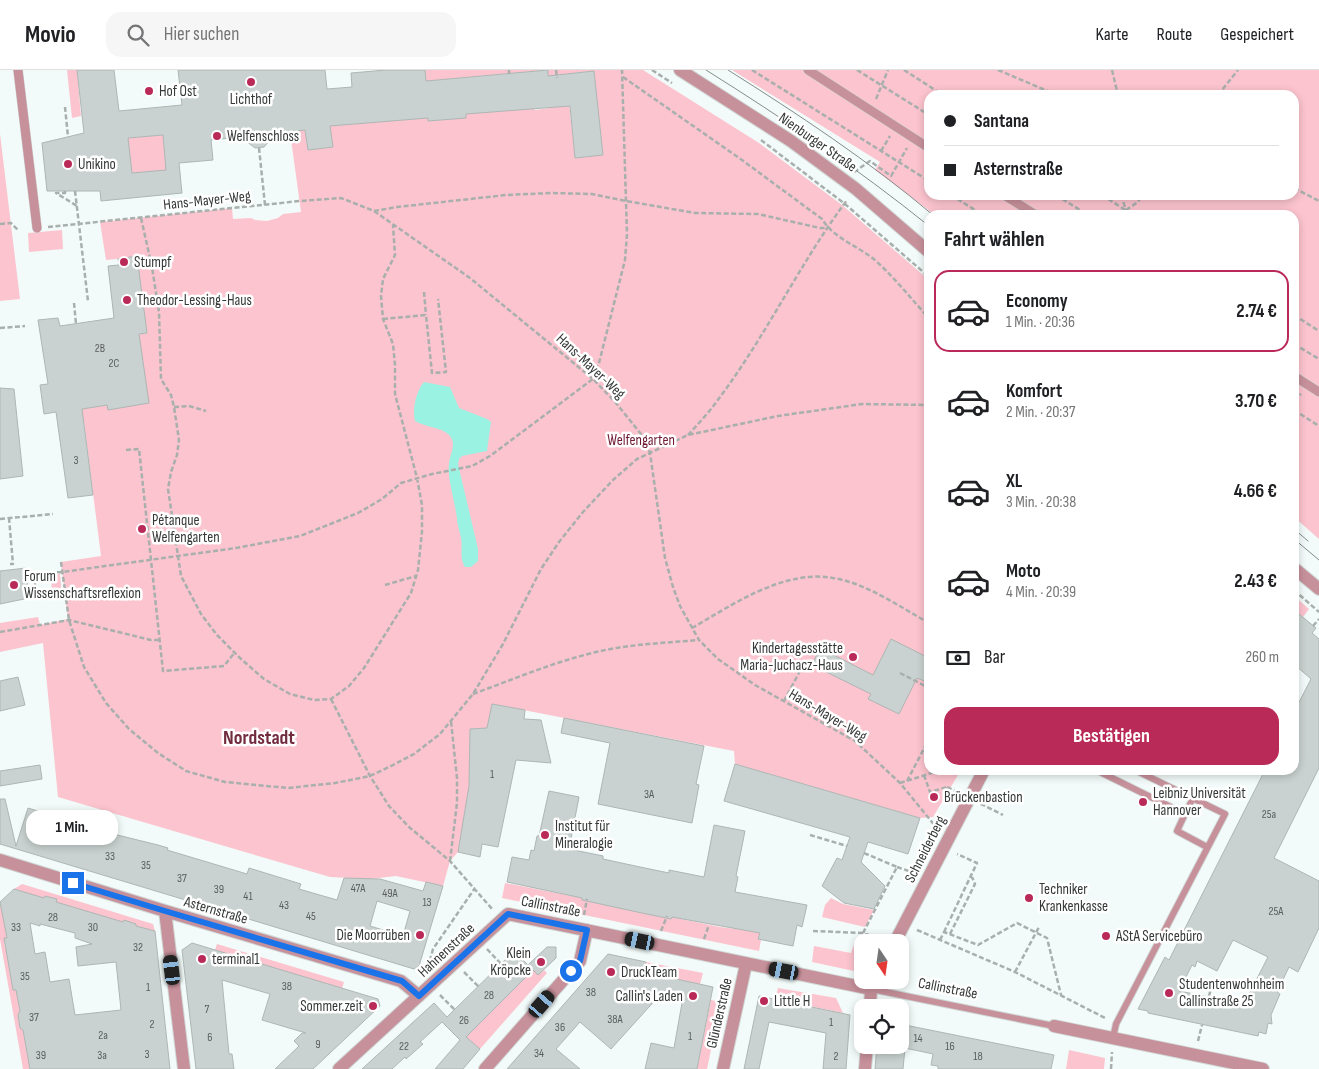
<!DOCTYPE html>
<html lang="de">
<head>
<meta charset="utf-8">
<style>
  body { margin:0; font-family:"Sofia Sans Condensed",sans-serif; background:#f6f6f6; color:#202124; height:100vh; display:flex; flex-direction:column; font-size:19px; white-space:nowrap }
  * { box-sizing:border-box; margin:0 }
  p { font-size:16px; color:#757577 }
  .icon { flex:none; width:28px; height:28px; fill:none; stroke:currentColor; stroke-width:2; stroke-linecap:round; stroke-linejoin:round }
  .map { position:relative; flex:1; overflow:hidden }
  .side { position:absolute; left:924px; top:140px; width:375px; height:565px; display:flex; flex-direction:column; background:#fff; border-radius:15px; box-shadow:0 2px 8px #0003 }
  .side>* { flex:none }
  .banner { position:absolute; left:924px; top:20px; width:375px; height:110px; border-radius:15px; box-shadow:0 2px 8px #0003; display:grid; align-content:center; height:110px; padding:0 20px; background:#fff }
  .needle { width:32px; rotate:167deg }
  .fabs { position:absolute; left:854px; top:864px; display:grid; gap:10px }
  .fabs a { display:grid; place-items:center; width:55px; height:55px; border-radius:10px; background:#fff; box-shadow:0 2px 8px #0003; font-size:25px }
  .end { position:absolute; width:22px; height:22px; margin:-11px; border:6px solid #1a73e8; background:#fff; box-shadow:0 0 0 2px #fff }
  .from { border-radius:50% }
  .bubble { position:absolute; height:35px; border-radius:15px; background:#fff; box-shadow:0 2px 8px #0003; font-size:16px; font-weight:700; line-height:35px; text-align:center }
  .car { position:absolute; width:15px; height:30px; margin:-15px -8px; border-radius:6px; box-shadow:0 0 4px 1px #0007; background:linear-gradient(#222 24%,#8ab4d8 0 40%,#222 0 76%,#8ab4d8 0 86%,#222 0) }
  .banner b { display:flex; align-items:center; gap:18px; height:48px; font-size:19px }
  .banner b+b { border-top:1px solid #e0e0e0 }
  .banner i { width:12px; height:12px; background:#202124 }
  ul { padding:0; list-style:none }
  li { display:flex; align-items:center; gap:15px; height:82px; margin:0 10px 8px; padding:0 10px; border:2px solid transparent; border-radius:15px }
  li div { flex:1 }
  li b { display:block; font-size:19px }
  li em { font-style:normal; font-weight:700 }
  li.active { border-color:#b92a58 }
  li>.icon { width:45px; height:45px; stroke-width:1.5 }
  h2 { padding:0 20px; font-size:22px; line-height:60px }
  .pay { display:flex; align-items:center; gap:12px; height:55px; padding:0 20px; font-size:19px }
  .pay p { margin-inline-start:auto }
  .button { display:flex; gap:10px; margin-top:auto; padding:10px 20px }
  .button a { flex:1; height:58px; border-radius:15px; background:#b92a58; color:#fff; font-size:20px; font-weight:700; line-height:58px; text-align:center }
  header { display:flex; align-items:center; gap:30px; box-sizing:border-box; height:70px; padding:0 25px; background:#fff; border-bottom:1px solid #e0e0e0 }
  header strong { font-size:24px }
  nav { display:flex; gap:28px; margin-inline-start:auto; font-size:18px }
  .search { width:350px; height:45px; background:#f6f6f6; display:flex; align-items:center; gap:12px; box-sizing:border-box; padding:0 18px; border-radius:15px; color:#757577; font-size:19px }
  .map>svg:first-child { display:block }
  .green { fill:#fcc4ce; fill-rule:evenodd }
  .water { fill:#9af3e2 }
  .building { fill:#c9d2d0; stroke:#adb6b4; fill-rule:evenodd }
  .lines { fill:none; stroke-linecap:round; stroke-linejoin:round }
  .service-casing { stroke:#d0d8d6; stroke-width:8 }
  .pedestrian-casing { stroke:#d0d8d6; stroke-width:10 }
  .minor-casing { stroke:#d0d8d6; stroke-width:14 }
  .tertiary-casing { stroke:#d0d8d6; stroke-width:14 }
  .path { stroke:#a8afad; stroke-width:2.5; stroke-dasharray:5 2.5; stroke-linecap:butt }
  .service { stroke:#c7919b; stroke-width:6 }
  .pedestrian { stroke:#c7919b; stroke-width:9 }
  .minor { stroke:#c7919b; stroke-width:12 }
  .tertiary { stroke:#c7919b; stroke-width:12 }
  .tram { stroke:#868c8b; stroke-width:1 }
  .path-bridge { stroke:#a8afad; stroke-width:2.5; stroke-dasharray:5 2.5; stroke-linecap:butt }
  .route { stroke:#1a73e8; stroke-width:6 }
  .poi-dot { fill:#b92a58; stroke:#fff; stroke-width:2 }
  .labels { text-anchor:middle; stroke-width:5; stroke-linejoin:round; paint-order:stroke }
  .number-label { font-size:12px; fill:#5a5e5d }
  .poi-label { font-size:15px; fill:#353837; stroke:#fff; text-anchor:start }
  .street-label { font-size:15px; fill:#353837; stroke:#fff }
  .park-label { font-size:15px; fill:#6e1934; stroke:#fff }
  .district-label { font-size:20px; font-weight:bold; fill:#722c3e; stroke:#fff }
</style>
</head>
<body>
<header>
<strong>Movio</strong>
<div class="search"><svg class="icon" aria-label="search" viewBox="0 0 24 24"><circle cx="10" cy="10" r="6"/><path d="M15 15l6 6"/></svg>Hier suchen</div>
<nav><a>Karte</a><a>Route</a><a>Gespeichert</a></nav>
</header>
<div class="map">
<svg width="1319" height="999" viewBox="0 0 1319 999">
  <rect width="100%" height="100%" fill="#f2fbf9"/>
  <path class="green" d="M67 0H77L81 46 72 48Z
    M425 0H643L759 73 842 135 929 210V700H961L933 747 920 748 735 694 734 681 492 634 487 658 470 659 469 716 458 782 450 791 443 816 396 806 370 809 330 807 58 727 43 573 0 582V553L38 547 40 555 68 549 61 492 101 486 84 352 78 339 107 335 135 265 147 263 137 187 106 190 100 152 232 138 233 149 251 148 255 150 267 151 278 148 283 144 301 142 290 62 305 60 308 80 332 77 330 56 428 48V51L466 48V44L534 38 535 40 550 38V34L569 32 575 88 603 85 594 1 565 4 548 9 547 0 426 11Z
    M732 0H1319V469L1294 447V145H935L875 100 880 92ZM929 25H1294V125H929Z
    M0 64 20 229 0 231Z
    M163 65 166 100 132 103 128 68Z
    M62 160 63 179 29 182 28 163Z
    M51 504H60L62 526 52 527Z
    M1294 526 1309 539 1303 547 1294 540Z
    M505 813 587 829 592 830 591 832 661 847 662 845 720 857 760 862 758 869 761 870 759 881 502 828Z
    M22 814 153 854 155 861 136 856V854L124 850 123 852 115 850 56 832 57 829 45 826 44 828 14 819Z
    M831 828 843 834 874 840 865 857 822 847 825 835Z
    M0 833 7 868H4L5 879H9L10 900 13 920H16L20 941 18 945 20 958 23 960 30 999H23L0 869Z
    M856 869 870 872H862V886L854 901 812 892 814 876 851 883Z
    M217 874 344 912 342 919 215 880Z
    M646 892 703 903 700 914 644 902Z
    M533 900 538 905 544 900 547 903 480 979 466 967Z
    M778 918 836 928 843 943 775 929Z
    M711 930 721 932 707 999H697Z
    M1069 980 1105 988 1104 999H1066Z"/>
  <path class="water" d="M424 312 450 317 459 338 487 349 491 352 487 381 462 386 459 389 458 394 478 479V491L471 497H465C459 488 463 478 461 468 460 461 457 455 457 448 455 433 447 407 449 394 450 383 458 373 448 364 440 357 425 357 415 351 412 340 416 321 424 312Z"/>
  <path class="building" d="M77 0H114L119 41 182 35 178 0H325L327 19 352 17 351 3 386 0H425L426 11 548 0V6L594 1 603 85 575 88 570 36 466 44V48L428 51V48L330 56 333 77 308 80 305 60 276 63 264 77 255 78 241 67 211 70 213 90 179 93 182 123 101 131 100 121H47L42 73 84 63ZM163 65 166 100 132 103 128 68Z
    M137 186 147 263 139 264 149 333 108 340 107 335 82 339 93 425 68 428 56 342 44 344 40 315 48 314 38 250 58 248 60 256 114 248 108 196 119 195 118 189Z
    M0 318 14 319 23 406 0 409Z
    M26 498 29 528 0 534V501Z
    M1294 540 1316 558 1312 563 1319 569V698L1274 788 1319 811V858L1298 902 1289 897 1277 922 1280 924 1271 945 1272 954 1268 953 1266 964 1259 962 1258 966 1148 943V941L1138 939 1165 887 1169 890 1265 700H1294V642L1311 609 1294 594ZM1233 870 1268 887 1244 934 1179 921 1192 895 1195 897 1197 891 1217 901Z
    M891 569 929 588V602L924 611 917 608 899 644 868 629 871 624 812 595 820 578 873 605Z
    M18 607 25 635 0 641V611Z
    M492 634 525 640 524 649 541 650 551 693 516 690 498 777 482 774 480 787 458 782 469 716 470 659 487 658Z
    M564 648 704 676 696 714 699 715 692 753 598 734 610 673 561 663Z
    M735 694 920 748 908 784 868 772 861 792 885 816 874 839 844 833 822 816 837 788 842 790 850 767 724 731Z
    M40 695 42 709 0 716V701Z
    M549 721 579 727 569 779 603 786V789L640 797 669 803V800L704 807 714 755 745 761 736 806 738 807 735 822 807 835 802 857 797 855 793 876 758 869 760 863 672 847 671 849 642 843 582 830V828L507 812 512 787 529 790 531 780 534 781 537 766H539Z
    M0 729H5L16 776 28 738 101 761 158 775 168 778 167 780 247 804 249 798 301 814 299 819 337 830 344 808 380 809 423 821 426 812 443 816 419 896 414 899 0 774ZM377 831 410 841 403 866 370 856Z
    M14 819 44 828 45 826 57 829 56 832 123 852 124 850 136 854V856L155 861 170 999H30L23 960 20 958 18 945 20 941 16 920H13L4 868H7L0 832ZM30 853 40 856V854L75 863V868L92 874 76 877 78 896 116 892 121 940 75 945 69 909 50 912 45 882 35 884Z
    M192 873 378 929 380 936 313 999H275L299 976 294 971 302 963H306L262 950 270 924 222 910 229 984H232L234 999H196L182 880Z
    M547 877H556V888L538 905 533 900 466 967 480 979 463 999H435L460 970 442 952 420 972 423 974 406 989 405 987 392 999H362L434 933 447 947 514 881 528 895Z
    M608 884 646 892 644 902 713 917 697 999H645L651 973 674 978 682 933 659 928V926L611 979 580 952 556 979 580 999H507Z
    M759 926 850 945 846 999H823L826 963 769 952 759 999H744Z
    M900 954 1054 985 1051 999H938V996L931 995 933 984 905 978 903 999H875L877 975H900Z"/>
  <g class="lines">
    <g class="service-casing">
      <path id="service" d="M1096 700 1185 744 1177 761 1207 777
        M1185 744 1193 728
        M871 919 1054 956
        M1113 968 1116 954 1225 744 1135 700"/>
    </g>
    <g class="pedestrian-casing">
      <path id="pedestrian" d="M18 0 37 158
        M808 0 929 78
        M1004 125 1036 145
        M1294 306 1319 322"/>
    </g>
    <g class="minor-casing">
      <path id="minor" d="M0 790 165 841 401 911 419 926
        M165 841 184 999
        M895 872 984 700
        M870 938 871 919 875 910
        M1054 956 1263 999
        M339 999 508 844 871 919
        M485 999 580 891 587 860
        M723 999 746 894
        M865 999 867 975"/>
    </g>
    <g class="tertiary-casing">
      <path id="tertiary" d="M680 0 791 71 856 119 929 182
        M1294 498 1319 519"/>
    </g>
    <path class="path" d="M509 0V4
      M556 0 557 8
      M652 0 672 13
      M752 0 929 111
      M857 0 929 45
      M904 0 943 25
      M998 0 1057 25
      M1112 0 1118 25
      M623 7 742 90 822 149C834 169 859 176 876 191 896 209 911 229 929 248
      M1218 25 1238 0
      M876 29 888 0
      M65 37 68 67
      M761 70 845 134 929 207
      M259 78 265 135
      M881 81 890 66
      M854 102 870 91 891 106 907 78
      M1294 118 1319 131
      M65 121V123H56L77 136
      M75 121 88 231
      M951 125 983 145
      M1056 125 1088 145
      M1102 125 1133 145
      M1121 125 1126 140 1125 145
      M1126 140 1138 132 1142 125
      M374 141 397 137 506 125 552 123 592 124 626 131 695 143 758 144 820 158H827
      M141 148 152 197 159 242 161 309 171 325 174 337 179 370 177 385 171 402 168 419 181 506 201 544 217 565 241 589 264 609 290 624 314 630 331 629 349 616 364 598 411 523 418 500 422 462V435L417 408 395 324V295L393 274 383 249 381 226 383 209 395 185 393 155
      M0 154 11 153 19 161
      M48 157 300 131 341 128 374 141 470 208 593 309 616 333 645 369 650 383 665 488 673 517 680 536 699 570 718 589 755 615 855 671 900 713 936 757 939 758
      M424 222 426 245
      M74 233 76 254
      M1294 245 1319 261
      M383 249 426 245 432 303 446 302 438 229
      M0 258 25 256
      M1294 274 1319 289
      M1294 330 1301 324
      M174 337 189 336 206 341
      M1294 340 1319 356
      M688 365C699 353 711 340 720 327 767 264 800 193 847 130
      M126 380 139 379 163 601 224 596 235 582
      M9 448 13 494H10
      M0 449 53 444
      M61 492 69 550 84 597 106 633 129 659 158 683 186 701 225 712 288 718 335 713 370 706 391 696 414 684 440 664 473 624 503 574 541 499 559 472 583 442 613 410 637 389 688 365 778 346 862 334 929 335
      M27 504 62 502 236 478 300 466 358 443 382 429 401 413 432 404 472 396 490 386 593 309 599 293 625 190 627 164 622 0
      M385 515 416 506
      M1294 520 1319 542
      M29 525H36L34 504
      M1313 556 1319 549
      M692 558C732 535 784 499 833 508 866 513 900 537 929 553
      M0 562 69 550 151 570H160
      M900 603 929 618
      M473 624C514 609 554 592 596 582 630 574 665 573 699 570
      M331 629 370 706 389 736 409 757 450 791 493 840
      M784 631 800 601
      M924 705 930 722 947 717
      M907 711 929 669
      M900 713 941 700
      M810 765 847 776
      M450 791 457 733V708L451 651
      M897 797 915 803
      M584 845 587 829
      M917 860 1015 902 1107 949
      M661 861 667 846
      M813 861 863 863 883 870
      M944 862 977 793 957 784
      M863 863 897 797 864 783
      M950 864 975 814 972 807
      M704 869 709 855
      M940 870 944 862 978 875 1017 853 1047 868 1061 925
      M487 879 501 894
      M428 898 433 879 475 818
      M464 902 479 917
      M1015 902 1039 857
      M1181 918 1212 915 1209 926
      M440 925 455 940
      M1198 971 1202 955
      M1111 999 1112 982"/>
    <use href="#service" class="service"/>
    <use href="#pedestrian" class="pedestrian"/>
    <use href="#minor" class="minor"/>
    <use href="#tertiary" class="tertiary"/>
    <path class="tram" d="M706 0C784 49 857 98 929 156
      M728 0C798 44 869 91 933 145
      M1294 459 1308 471
      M1294 469 1319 490"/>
    <path class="path-bridge" d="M947 717 1003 745"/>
  </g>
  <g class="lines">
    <path class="route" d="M73 813 165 841 402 911 419 926 508 844 587 860 580 891 571 901"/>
  </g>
  <g class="poi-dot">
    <circle cx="251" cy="12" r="5"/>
    <circle cx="149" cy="21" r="5"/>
    <circle cx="217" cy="66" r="5"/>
    <circle cx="68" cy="94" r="5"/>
    <circle cx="124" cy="192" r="5"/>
    <circle cx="127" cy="230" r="5"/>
    <circle cx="142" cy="459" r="5"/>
    <circle cx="14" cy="515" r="5"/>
    <circle cx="853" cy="587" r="5"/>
    <circle cx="934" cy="727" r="5"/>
    <circle cx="1143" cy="732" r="5"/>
    <circle cx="545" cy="765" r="5"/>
    <circle cx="1029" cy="828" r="5"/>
    <circle cx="420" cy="865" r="5"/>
    <circle cx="1106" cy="866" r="5"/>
    <circle cx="202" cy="889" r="5"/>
    <circle cx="541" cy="892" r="5"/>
    <circle cx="611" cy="902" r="5"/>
    <circle cx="1169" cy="923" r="5"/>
    <circle cx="693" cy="926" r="5"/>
    <circle cx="764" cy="931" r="5"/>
    <circle cx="373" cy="936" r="5"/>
  </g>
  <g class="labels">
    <g class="number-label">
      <text x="100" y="282">2B</text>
      <text x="114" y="297">2C</text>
      <text x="76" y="394">3</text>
      <text x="492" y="708">1</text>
      <text x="649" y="728">3A</text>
      <text x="1269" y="748">25a</text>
      <text x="110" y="790">33</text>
      <text x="146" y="799">35</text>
      <text x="182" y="812">37</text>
      <text x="358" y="822">47A</text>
      <text x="219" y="823">39</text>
      <text x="390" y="827">49A</text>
      <text x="248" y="830">41</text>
      <text x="427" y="836">13</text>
      <text x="284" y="839">43</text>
      <text x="1276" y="845">25A</text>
      <text x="311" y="850">45</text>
      <text x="53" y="851">28</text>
      <text x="16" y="861">33</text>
      <text x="93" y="861">30</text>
      <text x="138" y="881">32</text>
      <text x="25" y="910">35</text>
      <text x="287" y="920">38</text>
      <text x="148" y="921">1</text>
      <text x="591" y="926">38</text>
      <text x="489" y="929">28</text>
      <text x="207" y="943">7</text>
      <text x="34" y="951">37</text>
      <text x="615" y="953">38A</text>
      <text x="464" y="954">26</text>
      <text x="831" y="956">1</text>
      <text x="152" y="958">2</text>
      <text x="560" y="961">36</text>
      <text x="103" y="969">2a</text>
      <text x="690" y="970">1</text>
      <text x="210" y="971">6</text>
      <text x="918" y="972">14</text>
      <text x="318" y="978">9</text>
      <text x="404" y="980">22</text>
      <text x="950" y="980">16</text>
      <text x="539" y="987">34</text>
      <text x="147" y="988">3</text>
      <text x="41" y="989">39</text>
      <text x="102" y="989">3a</text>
      <text x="836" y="990">2</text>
      <text x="978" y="990">18</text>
    </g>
    <g class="poi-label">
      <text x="159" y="26">Hof Ost</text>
      <text x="251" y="34" text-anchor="middle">Lichthof</text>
      <text x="227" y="71">Welfenschloss</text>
      <text x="78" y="99">Unikino</text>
      <text x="134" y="197">Stumpf</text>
      <text x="137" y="235">Theodor-Lessing-Haus</text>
      <text x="152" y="455">Pétanque<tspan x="152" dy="17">Welfengarten</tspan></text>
      <text x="24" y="511">Forum<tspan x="24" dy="17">Wissenschaftsreflexion</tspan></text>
      <text x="843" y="583" text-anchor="end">Kindertagesstätte<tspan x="843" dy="17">Maria-Juchacz-Haus</tspan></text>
      <text x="1153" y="728">Leibniz Universität<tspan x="1153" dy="17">Hannover</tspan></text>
      <text x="944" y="732">Brückenbastion</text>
      <text x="555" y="761">Institut für<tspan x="555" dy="17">Mineralogie</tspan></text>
      <text x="1039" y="824">Techniker<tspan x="1039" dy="17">Krankenkasse</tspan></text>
      <text x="410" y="870" text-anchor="end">Die Moorrüben</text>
      <text x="1116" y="871">AStA Servicebüro</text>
      <text x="531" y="888" text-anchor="end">Klein<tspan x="531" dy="17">Kröpcke</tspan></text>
      <text x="212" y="894">terminal1</text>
      <text x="621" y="907">DruckTeam</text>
      <text x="1179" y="919">Studentenwohnheim<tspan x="1179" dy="17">Callinstraße 25</tspan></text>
      <text x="683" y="931" text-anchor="end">Callin's Laden</text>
      <text x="774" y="936">Little H</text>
      <text x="363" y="941" text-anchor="end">Sommer.zeit</text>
    </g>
    <g class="street-label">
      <text transform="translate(818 72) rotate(35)" y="5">Nienburger Straße</text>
      <text transform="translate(207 130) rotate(-6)" y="5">Hans-Mayer-Weg</text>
      <text transform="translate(591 296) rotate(43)" y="5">Hans-Mayer-Weg</text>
      <text transform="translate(828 645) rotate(31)" y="5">Hans-Mayer-Weg</text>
      <text transform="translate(925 779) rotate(-63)" y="5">Schneiderberg</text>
      <text transform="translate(551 836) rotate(11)" y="5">Callinstraße</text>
      <text transform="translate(216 840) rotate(16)" y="5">Asternstraße</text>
      <text transform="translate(446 880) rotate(-43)" y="5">Hahnenstraße</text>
      <text transform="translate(948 918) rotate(11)" y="5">Callinstraße</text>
      <text transform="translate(719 943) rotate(-77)" y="5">Glünderstraße</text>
    </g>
    <g class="park-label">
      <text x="641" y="375">Welfengarten</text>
    </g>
    <g class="district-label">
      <text x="259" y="674">Nordstadt</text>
    </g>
  </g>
</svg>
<div class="fabs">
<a><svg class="needle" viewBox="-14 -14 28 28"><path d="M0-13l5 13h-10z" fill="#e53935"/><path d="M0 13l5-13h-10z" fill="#757577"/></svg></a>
<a><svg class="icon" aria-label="locate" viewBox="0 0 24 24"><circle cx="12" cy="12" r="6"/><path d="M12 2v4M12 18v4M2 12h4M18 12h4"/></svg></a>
</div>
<i class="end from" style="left:571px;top:901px"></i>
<i class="end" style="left:73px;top:813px"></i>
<div class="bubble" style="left:26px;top:740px;width:92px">1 Min.</div>
<i class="car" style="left:640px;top:871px;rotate:282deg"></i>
<i class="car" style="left:172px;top:900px;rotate:353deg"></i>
<i class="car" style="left:784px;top:901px;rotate:281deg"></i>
<i class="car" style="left:542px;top:934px;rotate:41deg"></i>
<div class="banner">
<b><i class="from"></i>Santana</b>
<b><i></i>Asternstraße</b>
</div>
<section class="side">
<h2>Fahrt wählen</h2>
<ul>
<li class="active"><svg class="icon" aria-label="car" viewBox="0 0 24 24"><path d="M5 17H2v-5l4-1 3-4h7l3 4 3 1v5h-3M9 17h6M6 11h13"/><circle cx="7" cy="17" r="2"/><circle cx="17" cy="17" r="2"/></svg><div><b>Economy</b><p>1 Min. · 20:36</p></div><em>2.74 €</em></li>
<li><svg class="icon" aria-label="car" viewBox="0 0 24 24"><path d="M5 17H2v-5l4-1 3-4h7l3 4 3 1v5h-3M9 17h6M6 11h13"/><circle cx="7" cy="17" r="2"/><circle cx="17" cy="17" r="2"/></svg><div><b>Komfort</b><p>2 Min. · 20:37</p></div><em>3.70 €</em></li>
<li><svg class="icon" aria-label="car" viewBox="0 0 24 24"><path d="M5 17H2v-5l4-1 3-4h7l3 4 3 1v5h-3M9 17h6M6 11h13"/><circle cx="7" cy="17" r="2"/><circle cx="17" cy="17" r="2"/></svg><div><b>XL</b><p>3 Min. · 20:38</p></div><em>4.66 €</em></li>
<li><svg class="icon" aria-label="car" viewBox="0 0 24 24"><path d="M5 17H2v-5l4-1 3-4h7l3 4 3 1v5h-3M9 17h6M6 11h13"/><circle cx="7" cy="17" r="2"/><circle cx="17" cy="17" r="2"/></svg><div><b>Moto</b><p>4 Min. · 20:39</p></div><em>2.43 €</em></li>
</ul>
<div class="pay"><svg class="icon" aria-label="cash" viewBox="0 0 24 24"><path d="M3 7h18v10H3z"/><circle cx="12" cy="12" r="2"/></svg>Bar<p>260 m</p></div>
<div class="button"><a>Bestätigen</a></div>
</section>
</div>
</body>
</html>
